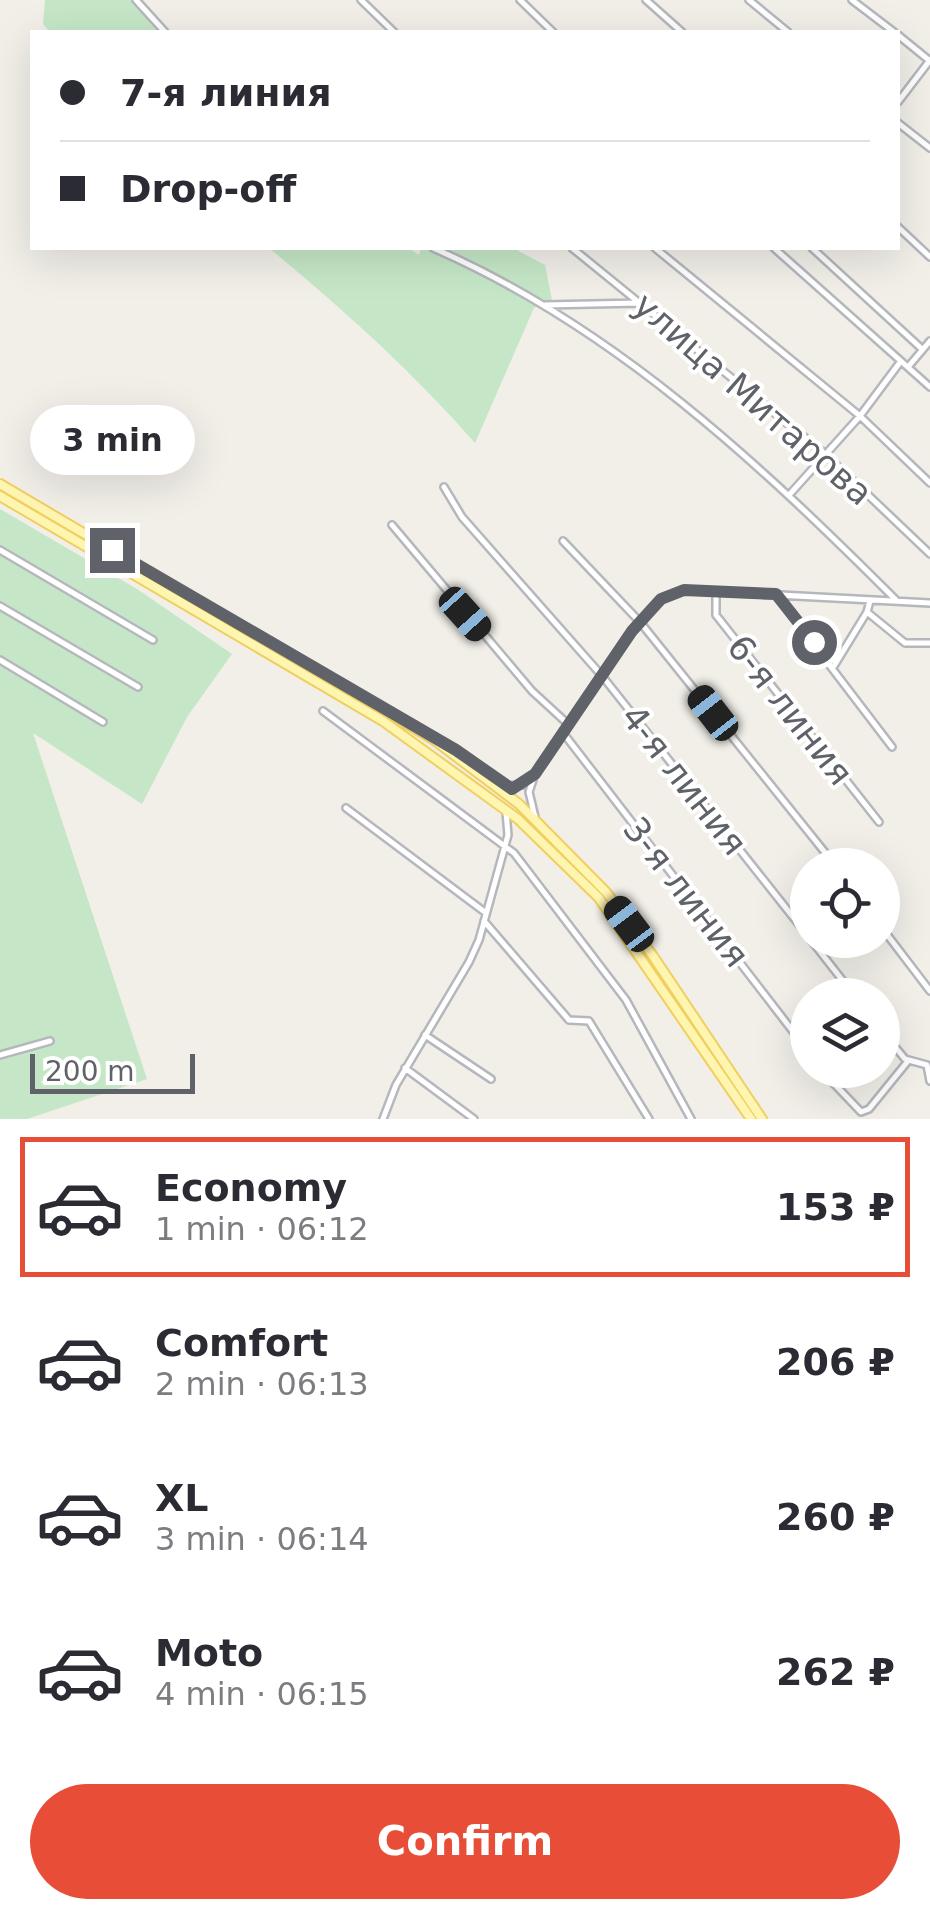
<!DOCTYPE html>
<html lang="en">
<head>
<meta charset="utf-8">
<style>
  body { margin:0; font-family:"DejaVu Sans",sans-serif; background:#f2f2f3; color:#2b2b33; height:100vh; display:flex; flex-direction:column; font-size:38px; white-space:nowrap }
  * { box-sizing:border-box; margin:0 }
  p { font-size:32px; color:#7c7c81 }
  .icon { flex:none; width:55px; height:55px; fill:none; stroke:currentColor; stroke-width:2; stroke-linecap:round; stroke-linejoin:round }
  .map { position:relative; height:1119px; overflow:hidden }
  .side { display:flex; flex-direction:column; background:#fff; flex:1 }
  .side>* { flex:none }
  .hud { position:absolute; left:30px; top:30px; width:870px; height:220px; border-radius:0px; box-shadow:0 10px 40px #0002; display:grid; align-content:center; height:220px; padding:0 30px; background:#fff }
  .tools { position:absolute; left:790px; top:848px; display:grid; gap:20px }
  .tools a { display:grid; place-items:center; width:110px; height:110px; border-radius:50%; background:#fff; box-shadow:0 10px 40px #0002; font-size:50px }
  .scale { position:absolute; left:30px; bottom:25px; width:165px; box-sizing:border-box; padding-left:10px; border:5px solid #5f6268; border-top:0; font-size:28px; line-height:35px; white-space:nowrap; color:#5f6268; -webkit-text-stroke:8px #fff; paint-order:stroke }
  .end { position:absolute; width:45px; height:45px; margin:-22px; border:12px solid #5f6268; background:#fff; box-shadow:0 0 0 5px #fff }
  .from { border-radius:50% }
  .bubble { position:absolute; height:70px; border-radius:35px; background:#fff; box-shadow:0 10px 40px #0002; font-size:32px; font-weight:800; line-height:70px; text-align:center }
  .car { position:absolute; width:30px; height:60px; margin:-30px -15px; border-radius:12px; box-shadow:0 0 8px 2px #0007; background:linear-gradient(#222 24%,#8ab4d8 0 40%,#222 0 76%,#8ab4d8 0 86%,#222 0) }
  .hud b { display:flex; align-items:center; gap:35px; height:95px; font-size:38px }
  .hud b+b { border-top:2px solid #e1e1e2 }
  .hud i { width:25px; height:25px; background:#2b2b33 }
  ul { padding:18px 0 0; list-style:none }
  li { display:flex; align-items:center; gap:30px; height:140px; margin:0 20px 15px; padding:0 10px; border:5px solid transparent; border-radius:0px }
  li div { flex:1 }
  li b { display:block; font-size:38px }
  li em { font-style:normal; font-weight:800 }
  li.current { border-color:#e84d37 }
  li>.icon { width:90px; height:90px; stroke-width:1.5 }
  .button { display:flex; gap:20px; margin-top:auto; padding:20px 30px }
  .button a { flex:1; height:115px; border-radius:60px; background:#e84d37; color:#fff; font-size:40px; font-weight:800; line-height:115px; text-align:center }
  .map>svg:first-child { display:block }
  .green { fill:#c5e7c7 }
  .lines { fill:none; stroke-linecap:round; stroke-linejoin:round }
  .street-casing { stroke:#b5b7bc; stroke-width:10 }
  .primary-casing { stroke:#f0cf61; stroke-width:12 }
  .street { stroke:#fff; stroke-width:5 }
  .primary { stroke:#fef5b0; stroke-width:8 }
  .route { stroke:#5f6268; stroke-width:12 }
  .labels { text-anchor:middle; stroke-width:8; stroke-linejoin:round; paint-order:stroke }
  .street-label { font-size:35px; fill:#5f6268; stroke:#fff }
</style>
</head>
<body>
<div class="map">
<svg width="930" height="1119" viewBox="0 0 930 1119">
  <rect width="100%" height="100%" fill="#f1efe8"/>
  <path class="green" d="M45 0H131L159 32H50L43 24Z
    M269 248H409L419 255 421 248H513L545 265 552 300 534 308 475 443C412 371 343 309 269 248Z
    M0 509 137 589 232 654 187 717 142 804 33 733 147 1079 27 1119H0Z"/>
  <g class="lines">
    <g class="street-casing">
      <path id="street" d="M136 0 165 32
        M361 0 394 32
        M520 0 553 32
        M646 0 682 32
        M749 0 788 32
        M852 0 894 32
        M898 35 930 61
        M898 102 930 60
        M898 123 930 148
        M898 227 930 257
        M433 248C613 326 760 464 897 601
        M572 248 825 454 930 554
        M655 248 860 416 930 483
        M774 248 930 387
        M812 248 922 349
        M545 305 639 303
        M908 367 930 341
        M444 487 462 517 603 677 808 936
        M790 494 860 416 901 361
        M392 525 532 691 569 725
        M563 541 640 622 835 865
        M0 550 153 640
        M716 592V615L879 822
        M776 595 892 747
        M0 606 138 687
        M867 612 905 643H930
        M0 660 103 722
        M834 666 867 612 870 601
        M323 711 514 853 626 1000 691 1119
        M564 734 808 1051
        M445 745 505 786 523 785 535 774 632 631 661 599 684 590 930 603
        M533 780 529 792 535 817
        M346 808 486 913
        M484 921 569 1020 589 1021 649 1119
        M882 928 930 991
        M811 940 854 995
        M882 1031 905 1059 927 1065 930 1081
        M425 1035 491 1079
        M0 1055 50 1041
        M405 1068 474 1119
        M821 1070 861 1112 869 1109 908 1061
        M383 1119 396 1085 469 962 479 940 508 835 506 812"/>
    </g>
    <g class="primary-casing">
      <path id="primary" d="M0 484 433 739 519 804 606 892 653 956 762 1119
        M0 496 383 721 518 819 599 898 751 1119"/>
    </g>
    <use href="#street" class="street"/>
    <use href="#primary" class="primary"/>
  </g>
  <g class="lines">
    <path class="route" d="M112 550 456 750 512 789 535 774 632 631 661 599 684 590 776 594 814 642"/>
  </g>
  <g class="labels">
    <g class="street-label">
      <text transform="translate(753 399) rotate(41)" y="12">улица Митарова</text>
      <text transform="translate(790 710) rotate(52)" y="12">6-я линия</text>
      <text transform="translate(684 780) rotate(52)" y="12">4-я линия</text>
      <text transform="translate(686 892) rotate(52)" y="12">3-я линия</text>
    </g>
  </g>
</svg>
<div class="tools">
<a><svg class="icon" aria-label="locate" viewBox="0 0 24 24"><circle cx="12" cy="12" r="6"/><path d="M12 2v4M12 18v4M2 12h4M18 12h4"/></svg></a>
<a><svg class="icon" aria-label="layers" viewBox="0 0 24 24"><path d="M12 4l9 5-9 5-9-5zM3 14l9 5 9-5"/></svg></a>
</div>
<div class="scale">200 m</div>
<i class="end from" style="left:814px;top:642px"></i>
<i class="end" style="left:112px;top:550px"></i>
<div class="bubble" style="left:30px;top:405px;width:165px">3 min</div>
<i class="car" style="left:465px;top:614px;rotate:138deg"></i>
<i class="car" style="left:713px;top:713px;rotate:322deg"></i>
<i class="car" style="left:629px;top:924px;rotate:323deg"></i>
<div class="hud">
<b><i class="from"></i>7-я линия</b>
<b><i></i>Drop-off</b>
</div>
</div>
<section class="side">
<ul>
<li class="current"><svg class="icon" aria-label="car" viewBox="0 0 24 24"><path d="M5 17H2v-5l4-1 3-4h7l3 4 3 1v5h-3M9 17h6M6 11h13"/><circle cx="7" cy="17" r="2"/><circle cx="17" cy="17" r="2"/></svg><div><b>Economy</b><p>1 min · 06:12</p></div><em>153 ₽</em></li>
<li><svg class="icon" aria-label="car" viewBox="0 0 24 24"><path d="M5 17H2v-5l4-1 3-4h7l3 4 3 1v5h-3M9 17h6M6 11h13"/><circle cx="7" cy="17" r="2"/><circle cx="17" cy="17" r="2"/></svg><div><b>Comfort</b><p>2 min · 06:13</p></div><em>206 ₽</em></li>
<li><svg class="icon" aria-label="car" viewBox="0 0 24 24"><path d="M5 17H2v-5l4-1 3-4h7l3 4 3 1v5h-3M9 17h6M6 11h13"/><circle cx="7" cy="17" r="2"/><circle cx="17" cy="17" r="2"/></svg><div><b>XL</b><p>3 min · 06:14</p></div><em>260 ₽</em></li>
<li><svg class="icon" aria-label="car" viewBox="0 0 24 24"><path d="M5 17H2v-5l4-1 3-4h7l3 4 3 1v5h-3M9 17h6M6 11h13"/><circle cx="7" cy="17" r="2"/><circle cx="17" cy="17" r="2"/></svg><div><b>Moto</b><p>4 min · 06:15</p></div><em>262 ₽</em></li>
</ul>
<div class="button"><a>Confirm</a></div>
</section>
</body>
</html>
